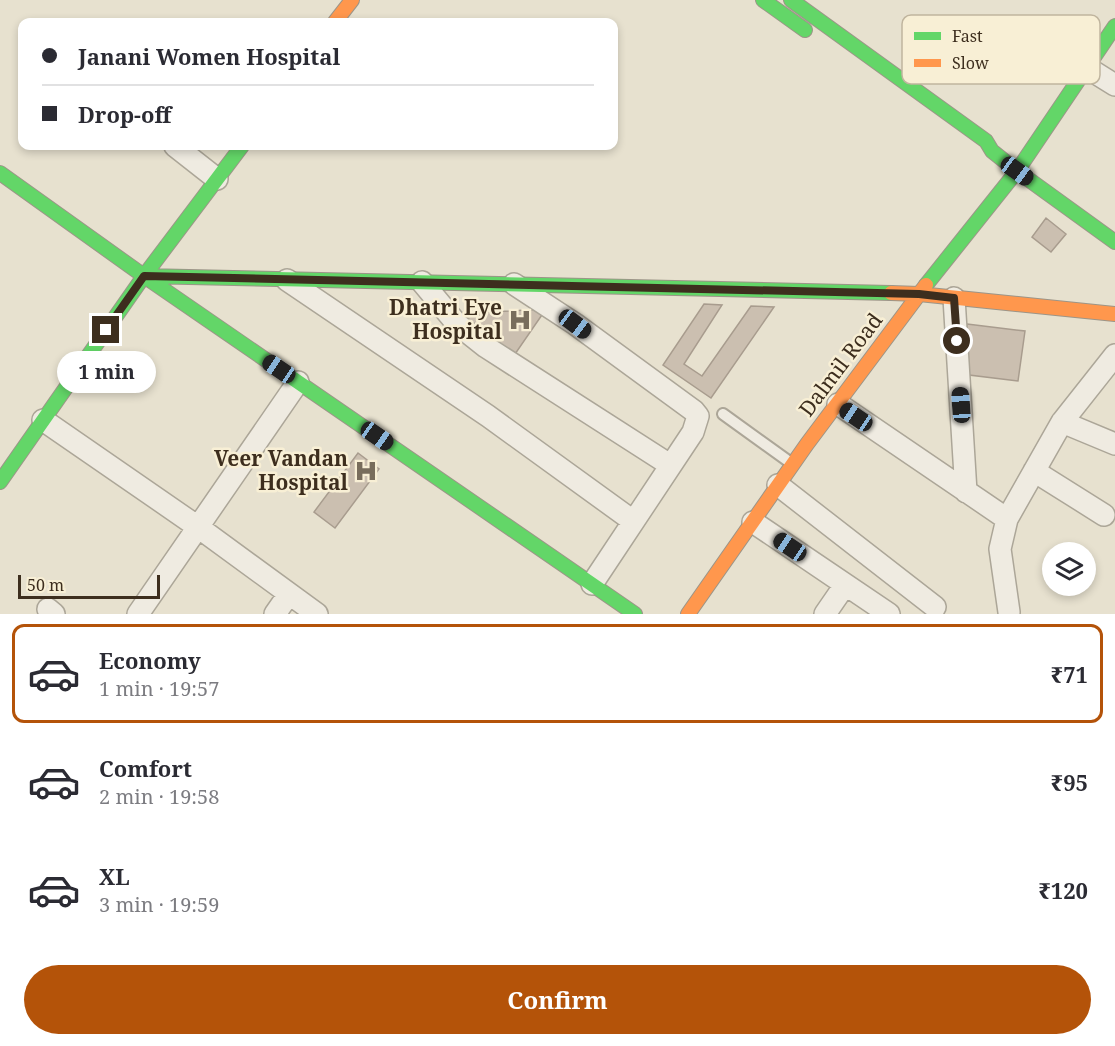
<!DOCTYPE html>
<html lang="en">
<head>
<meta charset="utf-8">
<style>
  body { margin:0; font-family:"Noto Serif",serif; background:#f2f2f3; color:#2b2b33; height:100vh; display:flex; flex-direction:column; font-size:22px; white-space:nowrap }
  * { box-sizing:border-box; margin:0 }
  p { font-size:20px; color:#7c7c81 }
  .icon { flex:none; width:33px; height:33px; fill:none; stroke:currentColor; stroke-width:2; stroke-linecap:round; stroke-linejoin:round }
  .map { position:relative; height:614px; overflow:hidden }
  .drawer { display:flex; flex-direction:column; background:#fff; flex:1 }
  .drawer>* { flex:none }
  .hud { position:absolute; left:18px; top:18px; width:600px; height:132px; border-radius:12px; box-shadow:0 3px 9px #0003; display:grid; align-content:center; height:132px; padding:0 24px; background:#fff }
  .controls { position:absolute; left:1042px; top:542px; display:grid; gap:12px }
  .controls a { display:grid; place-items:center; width:54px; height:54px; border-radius:50%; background:#fff; box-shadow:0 3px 9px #0003; font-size:30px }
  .scale { position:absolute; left:18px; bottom:15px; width:142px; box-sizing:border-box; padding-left:6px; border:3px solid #3d2e1e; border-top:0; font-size:16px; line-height:21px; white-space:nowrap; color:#3d2e1e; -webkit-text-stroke:4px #f8efd5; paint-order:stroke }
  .end { position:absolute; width:27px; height:27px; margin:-14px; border:8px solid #3d2e1e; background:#fff; box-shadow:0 0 0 3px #fff }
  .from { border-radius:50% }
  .bubble { position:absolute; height:42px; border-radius:21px; background:#fff; box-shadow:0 3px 9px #0003; font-size:20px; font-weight:700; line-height:42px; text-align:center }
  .car { position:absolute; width:18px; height:36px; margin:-18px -9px; border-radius:8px; box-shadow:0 0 4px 2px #0007; background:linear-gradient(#222 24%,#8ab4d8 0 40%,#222 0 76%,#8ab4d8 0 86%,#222 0) }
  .hud b { display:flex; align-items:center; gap:21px; height:57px; font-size:22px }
  .hud b+b { border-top:2px solid #e1e1e2 }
  .hud i { width:15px; height:15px; background:#2b2b33 }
  ul { padding:10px 0 0; list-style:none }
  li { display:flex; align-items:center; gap:18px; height:99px; margin:0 12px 9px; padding:0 12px; border:3px solid transparent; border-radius:12px }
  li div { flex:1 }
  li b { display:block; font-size:22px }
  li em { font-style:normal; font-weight:700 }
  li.on { border-color:#b45309 }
  li>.icon { width:54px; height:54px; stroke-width:1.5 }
  .cta { display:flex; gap:12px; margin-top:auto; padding:12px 24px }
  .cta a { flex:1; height:69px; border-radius:36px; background:#b45309; color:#fff; font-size:24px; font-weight:700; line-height:69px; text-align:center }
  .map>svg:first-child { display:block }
  .building { fill:#cbbfb0; stroke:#a89c8e; stroke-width:1.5 }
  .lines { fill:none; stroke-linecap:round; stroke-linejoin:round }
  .lane-casing { stroke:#aca698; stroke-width:14 }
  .street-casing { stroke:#aca698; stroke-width:24 }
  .fast-casing { stroke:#9c9588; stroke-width:16 }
  .slow-casing { stroke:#9c9588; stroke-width:16 }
  .lane { stroke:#efebe1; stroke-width:10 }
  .street { stroke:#efebe1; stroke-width:21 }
  .fast { stroke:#63d668; stroke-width:14 }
  .slow { stroke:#ff974d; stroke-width:14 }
  .route { stroke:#3d2e1e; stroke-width:8 }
  .labels { text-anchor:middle; stroke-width:5; stroke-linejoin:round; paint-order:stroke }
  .poi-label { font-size:21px; font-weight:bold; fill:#3d2e1e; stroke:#f8efd5; text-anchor:end }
  .street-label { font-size:21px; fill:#3d2e1e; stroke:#f8efd5 }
  .key { fill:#f8efd5; stroke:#c0b59e; stroke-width:1.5 }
  .key-label { font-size:16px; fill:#3d2e1e }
</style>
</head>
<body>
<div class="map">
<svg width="1115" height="614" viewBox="0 0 1115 614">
  <rect width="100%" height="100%" fill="#e7e1cf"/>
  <path class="building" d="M1046 218 1066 234 1051 252 1032 237Z
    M704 304 722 305 684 364 702 376 751 306 774 307 711 398 663 365Z
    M546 309 513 357 452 314Z
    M967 324 1025 331 1018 381 961 374Z
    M358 453 379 469 335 528 314 512Z"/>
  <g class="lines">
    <g class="lane-casing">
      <path id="lane" d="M723 414 791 463"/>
    </g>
    <g class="street-casing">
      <path id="street" d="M1086 67 1115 85
        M175 146 217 179
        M287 280 488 416 633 521
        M422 282 457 324 486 347 670 465
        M514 284 575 324 694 411 698 416 693 432 592 584
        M954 298 966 492
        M838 404 1007 519
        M43 420 198 527 317 614
        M1062 422 1115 444
        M1034 471 1104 515
        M778 485 935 607
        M753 522 889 614
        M48 609 54 614
        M1009 612 1000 549 1007 519 1062 422 1115 355
        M138 614 298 382
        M275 614 289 594
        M825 614 845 585"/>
    </g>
    <g class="fast-casing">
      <path id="fast" d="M763 0 805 30
        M791 0 986 141 992 151 1017 171 1115 242
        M0 173 144 276 635 614
        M144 276 891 293
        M926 285 1017 171 1115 26
        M0 482 144 276 242 146"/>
    </g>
    <g class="slow-casing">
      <path id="slow" d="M335 22 352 0
        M891 293 919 294 1115 314
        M688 614 807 444 926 285"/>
    </g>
    <use href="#lane" class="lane"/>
    <use href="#street" class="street"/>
    <use href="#fast" class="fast"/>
    <use href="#slow" class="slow"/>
  </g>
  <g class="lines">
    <path class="route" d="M106 330 144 276 919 294 954 298 957 341"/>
  </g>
  <defs>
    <g id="hospital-bare" transform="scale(1.8)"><path d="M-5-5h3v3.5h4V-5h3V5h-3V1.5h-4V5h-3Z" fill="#786d5c" stroke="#f8efd5" stroke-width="2.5" paint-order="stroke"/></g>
  </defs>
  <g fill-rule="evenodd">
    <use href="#hospital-bare" x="520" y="320"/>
    <use href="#hospital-bare" x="366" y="471"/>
  </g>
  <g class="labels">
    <g class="poi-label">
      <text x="502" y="315">Dhatri Eye<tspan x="502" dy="24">Hospital</tspan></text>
      <text x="348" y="466">Veer Vandan<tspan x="348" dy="24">Hospital</tspan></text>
    </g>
    <g class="street-label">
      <text transform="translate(841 365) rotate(-53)" y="7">Dalmil Road</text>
    </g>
  </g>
  <rect x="902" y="15" width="198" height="69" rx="9" class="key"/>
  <rect x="914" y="32" width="27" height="8" fill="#63d668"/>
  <rect x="914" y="59" width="27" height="8" fill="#ff974d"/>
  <g class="key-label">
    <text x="952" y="42">Fast</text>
    <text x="952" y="69">Slow</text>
  </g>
</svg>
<div class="controls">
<a><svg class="icon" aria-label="layers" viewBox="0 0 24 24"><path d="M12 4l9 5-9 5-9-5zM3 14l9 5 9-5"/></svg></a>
</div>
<div class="scale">50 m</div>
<i class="end from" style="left:957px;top:341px"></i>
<i class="end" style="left:106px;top:330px"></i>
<div class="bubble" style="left:57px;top:351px;width:99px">1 min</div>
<i class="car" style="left:1017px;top:171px;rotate:126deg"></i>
<i class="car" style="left:575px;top:324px;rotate:127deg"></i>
<i class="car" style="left:279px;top:369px;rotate:304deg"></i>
<i class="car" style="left:961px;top:405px;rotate:356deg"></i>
<i class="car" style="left:856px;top:417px;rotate:304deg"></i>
<i class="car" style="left:377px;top:436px;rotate:125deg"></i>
<i class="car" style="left:790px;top:547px;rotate:304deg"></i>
<div class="hud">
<b><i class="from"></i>Janani Women Hospital</b>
<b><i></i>Drop-off</b>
</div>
</div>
<section class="drawer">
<ul>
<li class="on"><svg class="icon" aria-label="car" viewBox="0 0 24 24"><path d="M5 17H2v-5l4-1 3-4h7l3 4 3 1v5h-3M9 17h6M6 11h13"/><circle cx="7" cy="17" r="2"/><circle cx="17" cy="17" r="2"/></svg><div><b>Economy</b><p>1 min · 19:57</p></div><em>₹71</em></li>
<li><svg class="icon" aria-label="car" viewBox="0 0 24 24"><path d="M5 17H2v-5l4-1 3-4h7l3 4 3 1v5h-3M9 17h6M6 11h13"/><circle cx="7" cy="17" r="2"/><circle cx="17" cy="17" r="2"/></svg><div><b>Comfort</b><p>2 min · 19:58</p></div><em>₹95</em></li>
<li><svg class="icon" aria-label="car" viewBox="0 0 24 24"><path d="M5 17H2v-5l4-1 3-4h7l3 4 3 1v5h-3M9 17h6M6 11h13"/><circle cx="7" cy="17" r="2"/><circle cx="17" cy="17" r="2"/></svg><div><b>XL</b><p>3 min · 19:59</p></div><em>₹120</em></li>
</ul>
<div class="cta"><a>Confirm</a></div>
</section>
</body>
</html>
